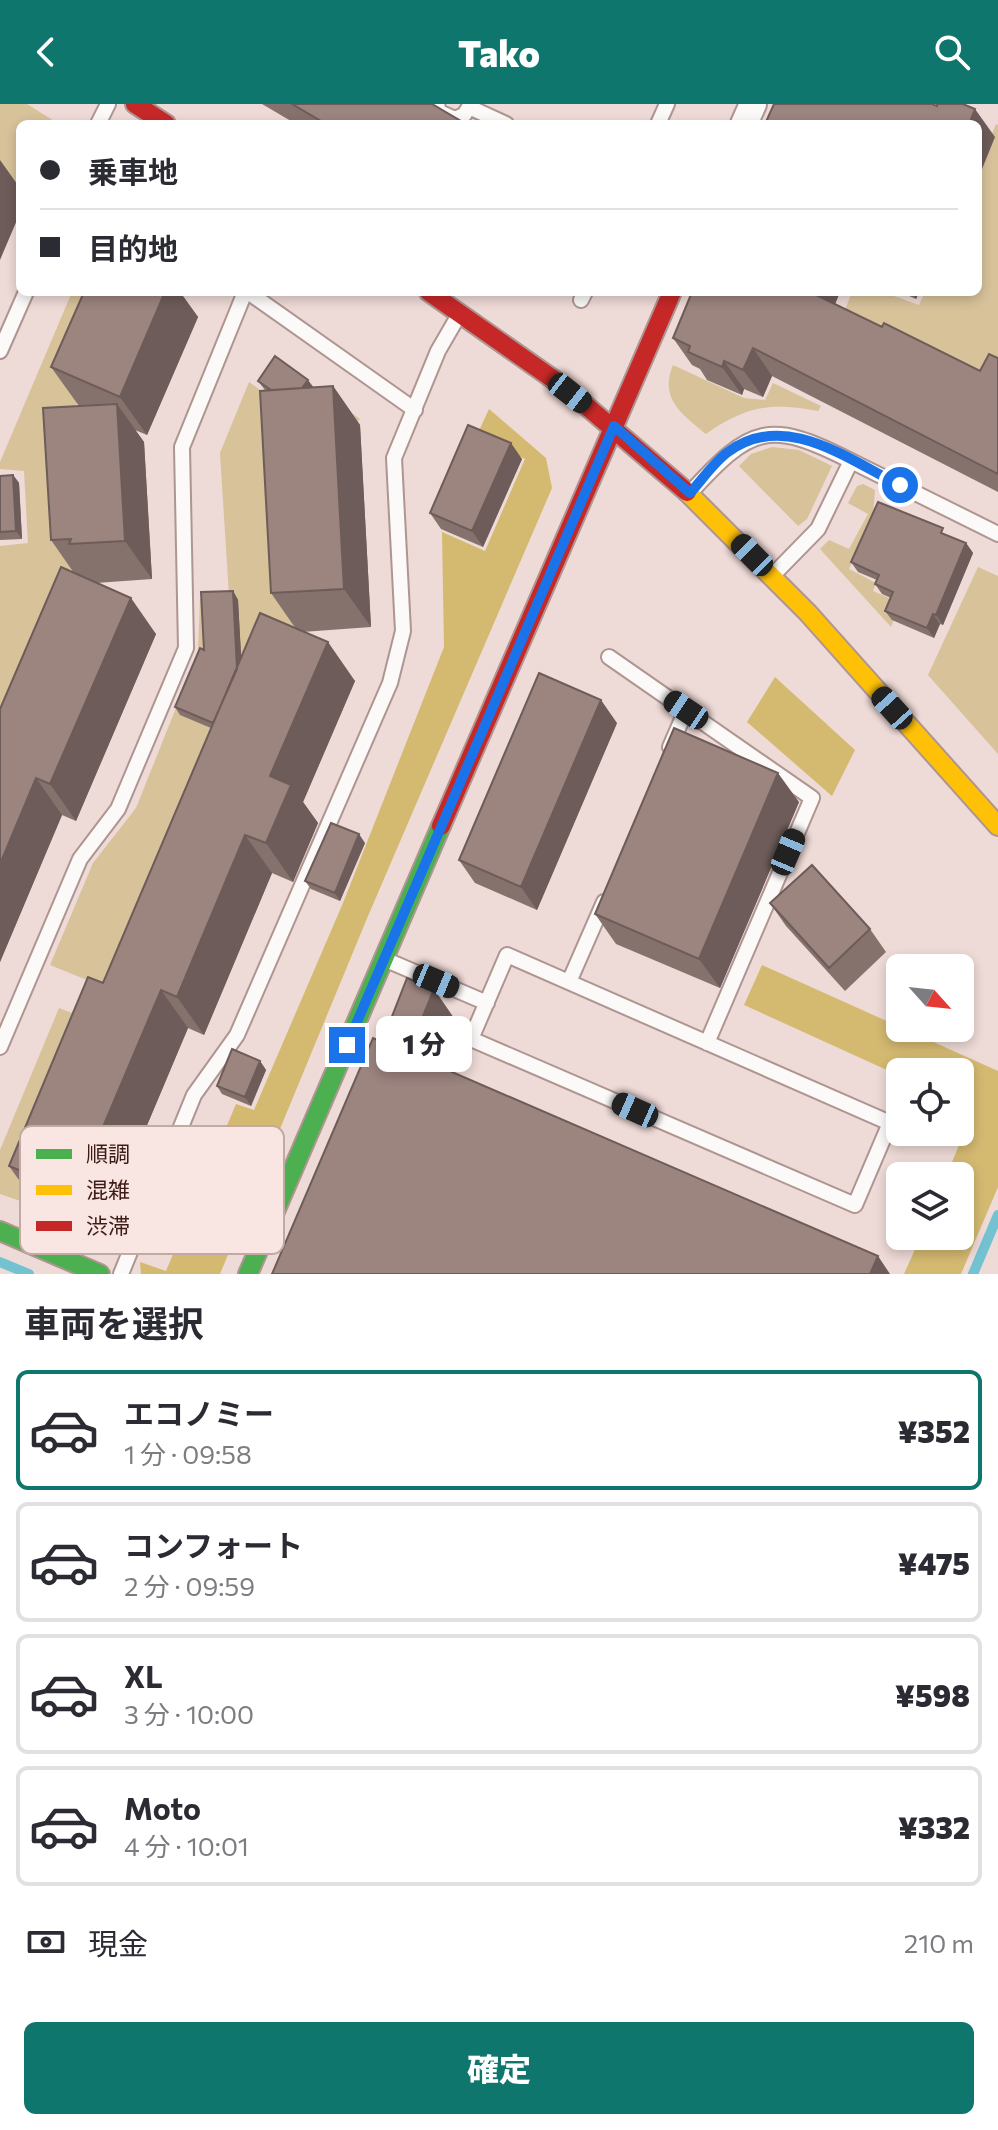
<!DOCTYPE html>
<html lang="ja">
<head>
<meta charset="utf-8">
<style>
  body { margin:0; font-family:Commissioner,"Noto Sans JP",sans-serif; background:#f7f7f7; color:#2b2b33; height:100vh; display:flex; flex-direction:column; font-size:30px; white-space:nowrap }
  * { box-sizing:border-box; margin:0 }
  p { font-size:26px; color:#7c7c81 }
  .icon { flex:none; width:44px; height:44px; fill:none; stroke:currentColor; stroke-width:2; stroke-linecap:round; stroke-linejoin:round }
  .map { position:relative; height:1170px; overflow:hidden }
  .side { display:flex; flex-direction:column; background:#fff; flex:1 }
  .side>* { flex:none }
  .guide { position:absolute; left:16px; top:16px; width:966px; height:176px; border-radius:12px; box-shadow:0 4px 12px #0003; display:grid; align-content:center; height:176px; padding:0 24px; background:#fff }
  .needle { width:52px; rotate:117deg }
  .controls { position:absolute; left:886px; top:850px; display:grid; gap:16px }
  .controls a { display:grid; place-items:center; width:88px; height:88px; border-radius:12px; background:#fff; box-shadow:0 4px 12px #0003; font-size:40px }
  .end { position:absolute; width:36px; height:36px; margin:-18px; border:10px solid #1a73e8; background:#fff; box-shadow:0 0 0 4px #fff }
  .from { border-radius:50% }
  .bubble { position:absolute; height:56px; border-radius:12px; background:#fff; box-shadow:0 4px 12px #0003; font-size:26px; font-weight:800; line-height:56px; text-align:center }
  .car { position:absolute; width:24px; height:48px; margin:-24px -12px; border-radius:10px; box-shadow:0 0 6px 2px #0007; background:linear-gradient(#222 24%,#8ab4d8 0 40%,#222 0 76%,#8ab4d8 0 86%,#222 0) }
  .guide b { display:flex; align-items:center; gap:28px; height:76px; font-size:30px }
  .guide b+b { border-top:2px solid #e1e1e2 }
  .guide i { width:20px; height:20px; background:#2b2b33 }
  ul { padding:0; list-style:none }
  li { display:flex; align-items:center; gap:24px; height:120px; margin:0 16px 12px; padding:0 8px; border:4px solid #e1e1e2; border-radius:12px }
  li div { flex:1 }
  li b { display:block; font-size:30px }
  li em { font-style:normal; font-weight:800 }
  li.on { border-color:#0f766e }
  li>.icon { width:72px; height:72px; stroke-width:1.5 }
  h2 { padding:0 24px; font-size:36px; line-height:96px }
  .pay { display:flex; align-items:center; gap:20px; height:88px; padding:0 24px; font-size:30px }
  .pay p { margin-inline-start:auto }
  .cta { display:flex; gap:16px; margin-top:auto; padding:16px 24px }
  .cta a { flex:1; height:92px; border-radius:12px; background:#0f766e; color:#fff; font-size:32px; font-weight:800; line-height:92px; text-align:center }
  header { display:flex; justify-content:space-between; align-items:center; height:104px; padding:0 24px; background:#0f766e; color:#fff; font-size:36px; font-weight:800 }
  .map>svg:first-child { display:block }
  .green { fill:#d7c29a }
  .forest { fill:#d4b971 }
  .lines { fill:none; stroke-linecap:round; stroke-linejoin:round }
  .stream { stroke:#72c2d1; stroke-width:10 }
  .lane-casing { stroke:#ae9591; stroke-width:18 }
  .street-casing { stroke:#ae9591; stroke-width:30 }
  .fast-casing { stroke:#ae9591; stroke-width:22 }
  .slow-casing { stroke:#ae9591; stroke-width:22 }
  .jam-casing { stroke:#ae9591; stroke-width:22 }
  .lane { stroke:#fcf9f9; stroke-width:14 }
  .street { stroke:#fcf9f9; stroke-width:26 }
  .fast { stroke:#4caf50; stroke-width:18 }
  .slow { stroke:#ffc107; stroke-width:18 }
  .jam { stroke:#c62828; stroke-width:18 }
  .wall { fill:#86726d }
  .shaded-wall { fill:#6d5c59 }
  .building { fill:#9c847f; stroke:#6d5c59; stroke-width:2 }
  .route { stroke:#1a73e8; stroke-width:10 }
  .key { fill:#f9e6e2; stroke:#c1a9a4; stroke-width:2 }
  .key-label { font-size:22px; fill:#3d1c15 }
</style>
</head>
<body>
<header><svg class="icon" aria-label="back" viewBox="0 0 24 24"><path d="M15 5l-7 7 7 7"/></svg>Tako<svg class="icon" aria-label="search" viewBox="0 0 24 24"><circle cx="10" cy="10" r="6"/><path d="M15 15l6 6"/></svg></header>
<div class="map">
<svg width="998" height="1170" viewBox="0 0 998 1170">
  <rect width="100%" height="100%" fill="#eedad6"/>
  <path class="green" d="M0 0H27L59 20H20V80L0 71Z
    M996 20 998 21V292L841 216 852 188H883L919 201 925 188H978V62Z
    M72 188H126L75 304 129 326 122 338 67 341 76 481H104L106 510 0 690V442L28 439 24 367 0 365V358Z
    M673 261 744 294 765 296 773 279 821 302 818 307C771 298 746 302 706 330 682 310 659 295 673 261Z
    M249 278 297 312 316 284 360 315 356 319 284 323 294 526 117 899 32 1101 0 1090V1046L59 904 72 909 87 876 50 861 93 759 136 704 198 549 200 495 229 492 220 349Z
    M772 343 799 346 832 362 807 415 798 422 739 362 751 350Z
    M863 380 875 386 873 412 849 465 876 479 873 487 900 499 891 523 820 445 829 436 849 445 868 410 848 399 857 382Z
    M978 463 998 472V650L928 571Z"/>
  <path class="forest" d="M489 305 546 354 552 384 368 812 220 1170H141L140 1158 166 1167 236 1000 254 1006 343 799 444 543 442 428 485 447 525 355 477 331Z
    M775 573 855 646 832 692 747 618Z
    M762 861 998 967V1083L961 1170H904L921 1132H960V1072H946L974 1006 960 999V968H900V972L744 901Z"/>
  <g class="lines">
    <path class="stream" d="M0 1158 29 1170
      M973 1170 998 1111"/>
    <g class="lane-casing">
      <path id="lane" d="M437 0 439 8 455 15 464 11 471 0
        M471 4 506 20
        M98 20 108 0
        M658 20 667 0
        M248 188 415 306
        M581 196 585 188
        M0 247 26 188
        M851 357 998 430
        M690 389C751 322 769 315 851 357L818 425 774 470
        M609 553 812 694 707 939
        M670 643 686 606
        M507 851 890 1019 855 1101 471 935Z
        M384 855 487 899
        M569 878 604 798
        M0 943 80 755 118 705 186 544 182 343 245 188
        M121 1170 194 991 237 931 390 579 403 527 394 354 438 247 460 209"/>
    </g>
    <g class="street-casing">
      <path id="street" d="M744 20 753 0"/>
    </g>
    <g class="fast-casing">
      <path id="fast" d="M0 1127 100 1170
        M248 1170 441 722"/>
    </g>
    <g class="slow-casing">
      <path id="slow" d="M687 388 808 509 998 722"/>
    </g>
    <g class="jam-casing">
      <path id="jam" d="M135 0 166 20
        M429 188 563 282 687 388
        M441 722 672 188"/>
    </g>
    <use href="#lane" class="lane"/>
    <use href="#street" class="street"/>
    <use href="#fast" class="fast"/>
    <use href="#slow" class="slow"/>
    <use href="#jam" class="jam"/>
  </g>
  <path class="wall" d="M262 0H432L466 20H296Z
    M84 188H180L198 213 147 331 135 326 144 338 152 475 96 479 156 530 76 717 62 711 0 858V605L74 469 51 436 79 302 51 263Z
    M692 188H840L835 200 882 223 980 267 998 254V388L772 272 763 293 744 285 742 291 707 276 700 265 692 261 673 234Z
    M900 188H919L916 195Z
    M258 277 313 284 333 282 360 321 371 523 302 528 355 577 303 698 318 719 293 778 272 769 204 931 188 924 102 1128 36 1100 9 1062 103 879 211 624 180 611 175 603 233 487 238 496 241 553 296 525 271 489 265 286Z
    M522 355 483 443 441 425 430 409Z
    M13 371 19 379 22 435 0 436V372Z
    M949 432 966 439 973 449 943 521 940 520 934 534 892 516 885 507 891 494 882 490 875 480 877 476 858 468 851 458Z
    M617 619 537 806 475 779 459 756Z
    M799 698 720 884 616 840 595 810Z
    M365 739 340 797 311 785 305 777Z
    M770 799 870 825 886 848 845 887 786 822Z
    M260 957 266 966 251 1002 222 990 217 982Z"/>
  <path class="shaded-wall" d="M975 5 995 33 980 70 978 67V20H969Z
    M0 56 20 84V109L0 156Z
    M165 188H180L198 213 147 331 120 293Z
    M810 188H840L829 215Z
    M911 188H919L916 195Z
    M753 244 772 272 763 293 743 266Z
    M724 257 744 285 742 291 722 263Z
    M308 276 314 284 291 300Z
    M333 282 360 321 371 523 344 485Z
    M117 300 144 338 152 475 125 437Z
    M511 339 522 355 483 443 472 427Z
    M13 371 19 379 22 435 16 427Z
    M966 439 973 449 943 521 936 511Z
    M233 487 238 496 246 638 240 630Z
    M131 494 156 530 76 717 50 680Z
    M933 510 940 520 934 534 927 524Z
    M328 538 355 577 303 698 318 719 293 778 266 739 270 672Z
    M601 596 617 619 537 806 521 783Z
    M778 669 799 698 720 884 699 855Z
    M36 674 62 711 0 858V760Z
    M359 730 365 739 340 797 335 789Z
    M245 731 272 769 204 931 177 893Z
    M434 885 454 914 428 978 408 949Z
    M161 886 188 924 102 1128 75 1089Z
    M260 957 266 966 251 1002 245 993Z
    M878 1152 890 1170H870Z"/>
  <path class="building" d="M292 0H432L466 20H326Z
    M774 0H932L937 2V0H963L975 5 969 20H765Z
    M84 188H165L120 293 51 263Z
    M692 188H810L882 223 884 219 980 267 989 250 998 254V370L753 244 743 266 724 257 722 263 688 248 690 242 673 234Z
    M275 252 308 276 302 284 271 286 258 277Z
    M333 282 344 485 271 489 260 287Z
    M117 300 125 437 69 440 71 435 51 436 43 304Z
    M468 321 511 339 472 427 430 409Z
    M13 371 16 427 0 428V372Z
    M878 398 943 424 941 429 966 439 936 511 933 510 927 524 885 507 893 488 875 480 879 471 851 458Z
    M61 463 131 494 50 680 36 674 0 760V605Z
    M233 487 237 565 213 619 175 603 200 544 204 546 201 488Z
    M260 509 328 538 270 672 291 681 266 739 245 731 177 893 161 886 75 1089 9 1062 88 873 103 879Z
    M539 569 601 596 521 783 459 756Z
    M674 624 778 669 699 855 595 810Z
    M331 719 359 730 335 789 305 777Z
    M812 761 870 825 829 864 770 799Z
    M407 874 434 885 408 949 878 1152 870 1170H272L373 934 382 938Z
    M232 945 260 957 245 993 217 982Z"/>
  <g class="lines">
    <path class="route" d="M347 941 614 322 690 389C702 376 714 358 728 348 785 306 847 355 900 381"/>
  </g>
  <rect x="20" y="1022" width="264" height="128" rx="12" class="key"/>
  <rect x="36" y="1045" width="36" height="10" fill="#4caf50"/>
  <rect x="36" y="1081" width="36" height="10" fill="#ffc107"/>
  <rect x="36" y="1117" width="36" height="10" fill="#c62828"/>
  <g class="key-label">
    <text x="86" y="1058">順調</text>
    <text x="86" y="1094">混雑</text>
    <text x="86" y="1130">渋滞</text>
  </g>
</svg>
<div class="controls">
<a><svg class="needle" viewBox="-14 -14 28 28"><path d="M0-13l5 13h-10z" fill="#e53935"/><path d="M0 13l5-13h-10z" fill="#7c7c81"/></svg></a>
<a><svg class="icon" aria-label="locate" viewBox="0 0 24 24"><circle cx="12" cy="12" r="6"/><path d="M12 2v4M12 18v4M2 12h4M18 12h4"/></svg></a>
<a><svg class="icon" aria-label="layers" viewBox="0 0 24 24"><path d="M12 4l9 5-9 5-9-5zM3 14l9 5 9-5"/></svg></a>
</div>
<i class="end from" style="left:900px;top:381px"></i>
<i class="end" style="left:347px;top:941px"></i>
<div class="bubble" style="left:376px;top:912px;width:96px">1 分</div>
<i class="car" style="left:570px;top:289px;rotate:128deg"></i>
<i class="car" style="left:752px;top:451px;rotate:315deg"></i>
<i class="car" style="left:892px;top:604px;rotate:318deg"></i>
<i class="car" style="left:686px;top:606px;rotate:304deg"></i>
<i class="car" style="left:788px;top:748px;rotate:23deg"></i>
<i class="car" style="left:436px;top:877px;rotate:113deg"></i>
<i class="car" style="left:635px;top:1006px;rotate:294deg"></i>
<div class="guide">
<b><i class="from"></i>乗車地</b>
<b><i></i>目的地</b>
</div>
</div>
<section class="side">
<h2>車両を選択</h2>
<ul>
<li class="on"><svg class="icon" aria-label="car" viewBox="0 0 24 24"><path d="M5 17H2v-5l4-1 3-4h7l3 4 3 1v5h-3M9 17h6M6 11h13"/><circle cx="7" cy="17" r="2"/><circle cx="17" cy="17" r="2"/></svg><div><b>エコノミー</b><p>1 分 · 09:58</p></div><em>¥352</em></li>
<li><svg class="icon" aria-label="car" viewBox="0 0 24 24"><path d="M5 17H2v-5l4-1 3-4h7l3 4 3 1v5h-3M9 17h6M6 11h13"/><circle cx="7" cy="17" r="2"/><circle cx="17" cy="17" r="2"/></svg><div><b>コンフォート</b><p>2 分 · 09:59</p></div><em>¥475</em></li>
<li><svg class="icon" aria-label="car" viewBox="0 0 24 24"><path d="M5 17H2v-5l4-1 3-4h7l3 4 3 1v5h-3M9 17h6M6 11h13"/><circle cx="7" cy="17" r="2"/><circle cx="17" cy="17" r="2"/></svg><div><b>XL</b><p>3 分 · 10:00</p></div><em>¥598</em></li>
<li><svg class="icon" aria-label="car" viewBox="0 0 24 24"><path d="M5 17H2v-5l4-1 3-4h7l3 4 3 1v5h-3M9 17h6M6 11h13"/><circle cx="7" cy="17" r="2"/><circle cx="17" cy="17" r="2"/></svg><div><b>Moto</b><p>4 分 · 10:01</p></div><em>¥332</em></li>
</ul>
<div class="pay"><svg class="icon" aria-label="cash" viewBox="0 0 24 24"><path d="M3 7h18v10H3z"/><circle cx="12" cy="12" r="2"/></svg>現金<p>210 m</p></div>
<div class="cta"><a>確定</a></div>
</section>
</body>
</html>
